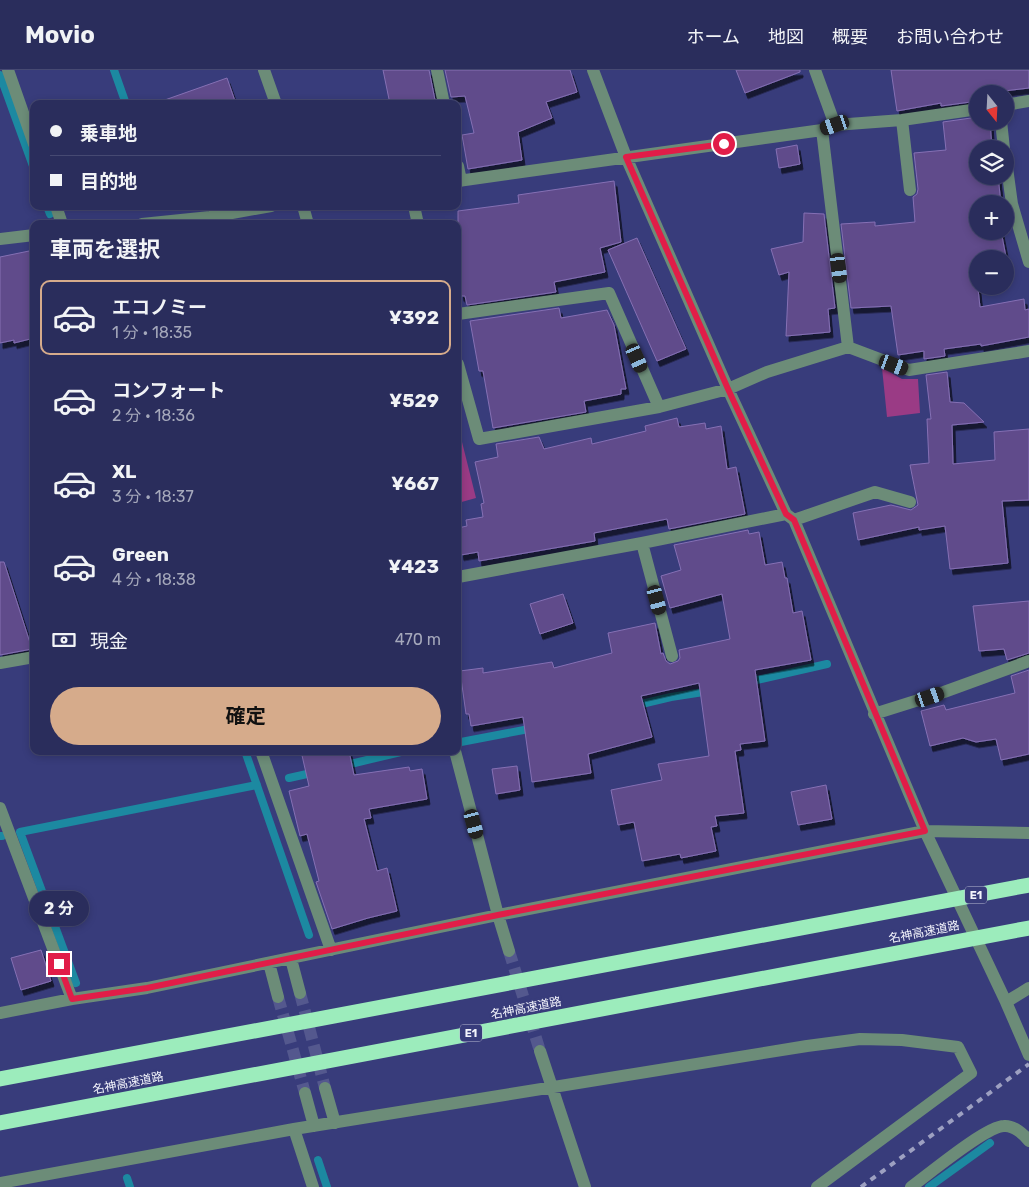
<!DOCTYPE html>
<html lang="ja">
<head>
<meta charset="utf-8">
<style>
  body { margin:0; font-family:Rubik,"Noto Sans JP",sans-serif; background:#323562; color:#f1f3f6; height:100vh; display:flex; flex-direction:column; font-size:19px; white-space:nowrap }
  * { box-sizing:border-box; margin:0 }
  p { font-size:16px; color:#a5a8bb }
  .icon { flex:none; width:28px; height:28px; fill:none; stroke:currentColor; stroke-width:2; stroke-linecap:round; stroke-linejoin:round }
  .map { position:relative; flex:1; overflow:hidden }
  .side { position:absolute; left:30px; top:150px; width:431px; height:535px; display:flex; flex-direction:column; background:#2a2d5c; border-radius:10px; box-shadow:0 2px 8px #0003,0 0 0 1px #464972 }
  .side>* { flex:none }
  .guide { position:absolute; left:30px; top:30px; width:431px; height:110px; border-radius:10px; box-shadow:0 2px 8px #0003,0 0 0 1px #464972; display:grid; align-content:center; height:110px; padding:0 20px; background:#2a2d5c }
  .needle { width:32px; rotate:162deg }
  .buttons { position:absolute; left:969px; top:15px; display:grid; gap:10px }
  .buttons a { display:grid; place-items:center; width:45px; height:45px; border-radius:50%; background:#2a2d5c; box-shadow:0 2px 8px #0003,0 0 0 1px #464972; font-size:25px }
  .end { position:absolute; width:22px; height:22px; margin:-11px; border:6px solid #e11d48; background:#fff; box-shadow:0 0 0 2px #fff }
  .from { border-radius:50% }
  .bubble { position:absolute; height:35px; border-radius:18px; background:#2a2d5c; box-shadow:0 2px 8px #0003,0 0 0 1px #464972; font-size:16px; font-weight:700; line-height:35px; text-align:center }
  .car { position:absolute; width:15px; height:30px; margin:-15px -8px; border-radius:6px; box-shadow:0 0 4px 1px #0007; background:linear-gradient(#222 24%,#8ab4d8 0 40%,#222 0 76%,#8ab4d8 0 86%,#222 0) }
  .guide b { display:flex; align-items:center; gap:18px; height:48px; font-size:19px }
  .guide b+b { border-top:1px solid #464972 }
  .guide i { width:12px; height:12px; background:#f1f3f6 }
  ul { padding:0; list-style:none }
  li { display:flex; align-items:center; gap:15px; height:75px; margin:0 10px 8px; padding:0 10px; border:2px solid transparent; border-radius:10px }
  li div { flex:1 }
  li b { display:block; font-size:19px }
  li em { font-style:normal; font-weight:700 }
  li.active { border-color:#d6ab8b }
  li>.icon { width:45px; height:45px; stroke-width:1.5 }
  h2 { padding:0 20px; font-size:22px; line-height:60px }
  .pay { display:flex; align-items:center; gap:12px; height:55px; padding:0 20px; font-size:19px }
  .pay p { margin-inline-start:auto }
  .cta { display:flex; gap:10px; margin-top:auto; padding:10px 20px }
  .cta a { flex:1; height:58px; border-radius:30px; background:#d6ab8b; color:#111; font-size:20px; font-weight:700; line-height:58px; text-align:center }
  header { display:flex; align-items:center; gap:30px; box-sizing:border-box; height:70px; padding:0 25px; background:#2a2d5c; border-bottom:1px solid #464972 }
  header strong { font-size:24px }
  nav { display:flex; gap:28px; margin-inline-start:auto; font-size:18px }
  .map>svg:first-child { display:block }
  .green { fill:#9a3b85 }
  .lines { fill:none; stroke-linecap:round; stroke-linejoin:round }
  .stream { stroke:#1c89a1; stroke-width:8 }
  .building { fill:#604b8b; stroke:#8570b4; filter:url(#shadow) }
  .minor-tunnel { stroke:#54588e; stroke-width:12; stroke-dasharray:12 6; stroke-linecap:butt }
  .minor { stroke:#6c8c78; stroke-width:12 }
  .rail { stroke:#9da0c1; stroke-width:4; stroke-dasharray:6 6; stroke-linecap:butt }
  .highway-bridge { stroke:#9cecbc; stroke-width:15 }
  .route { stroke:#e11d48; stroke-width:6 }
  .labels { text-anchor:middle; stroke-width:4.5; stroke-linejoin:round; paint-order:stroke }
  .shield { fill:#383c7b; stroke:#bbbdd5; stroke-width:1 }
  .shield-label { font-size:11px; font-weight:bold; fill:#f3f4fc }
  .street-label { font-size:12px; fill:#f3f4fc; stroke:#383c7b }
</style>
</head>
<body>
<header>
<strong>Movio</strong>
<nav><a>ホーム</a><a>地図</a><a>概要</a><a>お問い合わせ</a></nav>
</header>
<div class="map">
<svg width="1029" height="1117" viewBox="0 0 1029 1117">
  <defs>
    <filter id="shadow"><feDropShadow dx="3" dy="5.5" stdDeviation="0" flood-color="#0009"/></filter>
  </defs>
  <rect width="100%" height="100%" fill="#383c7b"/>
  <path class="green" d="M882 298 902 309H918L920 343 887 347Z
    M458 356 476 428 458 433Z"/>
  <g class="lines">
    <path class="stream" d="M114 0 126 34
      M0 5 34 99
      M47 136 50 144
      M162 136V137
      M748 612 827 594
      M633 636 671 627 710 621
      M461 672 534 658
      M245 681 309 865
      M342 696 405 681
      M289 708 316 702
      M0 766H2
      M76 913 20 762 257 715
      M318 1090 327 1117
      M127 1108 130 1117
      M929 1117 990 1073"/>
  </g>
  <path class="building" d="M383 0H429L435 30 418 34H390Z
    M445 0H570L577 22 546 32 552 48 518 62 522 90 468 99 462 65 474 63 465 26 451 27Z
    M736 0H800V2L745 23Z
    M891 0H1029V18L978 24V31L941 36V33L897 41Z
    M227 8 236 34H162V31Z
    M978 47V51H990L992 79H978V106H998L1001 134H978V161H1001L1006 187 995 189H978V192H975L980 237 1024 229 1025 240 1029 239V267L981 276V274L944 279 945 286 924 289V281L898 285 891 236 851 238 841 154 875 152V156L915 152 913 127 917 124 918 119 914 83 946 80 943 52Z
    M797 75 800 94 779 98 776 79Z
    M614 111 621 172 600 178 605 202 554 212 556 222 467 235 465 226H461L458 199V141L519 133 518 125Z
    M804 143 824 144 835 238 828 239 830 262 786 266 789 202 779 205 771 179 803 172Z
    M637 168 686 279 657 291 608 180Z
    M34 180V268L14 273V270L0 273V187Z
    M559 238 561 248 607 240 614 255 626 319H621V324L584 331 586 342 493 358 483 301H479L470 251Z
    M947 302 950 332 964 333 984 352 952 355 953 394 995 390 994 362 1029 359V430L1002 431 1008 493 950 499 945 456 919 460V457L858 470 853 443 891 435 911 440 918 435 910 395 929 393 927 349H931L926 305Z
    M677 348 679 357 705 353 706 359 721 356 727 399 736 397 745 444 669 459 667 449 594 463 595 471 479 491 478 482 461 485 458 458 467 456 466 450 483 447 481 434 484 433 475 392 498 387 496 374 539 367 544 379 591 368 592 374 646 361 645 356Z
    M748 460 749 464 759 462 765 495 782 492 785 508H787L793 543 802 541 811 590 755 600 765 671 740 674 741 680 735 681 744 743 715 746 717 756 711 757 716 781 681 788 680 784 642 791 634 752 618 755 611 720 662 710 658 694 709 686 699 613 641 626 652 667 588 684 591 703 532 712 523 647 471 656 469 644H466L460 601 483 598V603L552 592 554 598 612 583 608 563 655 553 661 584 663 583 666 591 670 594 678 591 680 588 679 580 730 569 722 524 670 538 661 506 681 500 674 475Z
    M0 492H4L32 579 0 585Z
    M563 524 573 553 540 564 530 534Z
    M1029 531V583L1007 590 1004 579 979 581 973 536Z
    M1029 600V684L1001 690 996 669 976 672 963 668 930 676 921 641 944 635 946 640 1015 623 1011 606Z
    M301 681H349L354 705 409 697 410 701 422 699 427 729 369 739 371 748 364 749 377 801 387 798 397 841 368 848 332 859 316 812 319 811 307 764 300 766 289 721 309 716Z
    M517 696 520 720 496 724 492 699Z
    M826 715 832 749 798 755 791 722Z
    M41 880 51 911 21 920 11 888Z"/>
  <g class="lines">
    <path class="minor-tunnel" d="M509 881 540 981
      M300 923 325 1018
      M278 927 305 1023"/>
    <path class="minor" d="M8 0 34 74
      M264 0 276 34
      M437 0 444 34
      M593 0 626 87 728 319 786 444 794 450 925 761 1006 932 1029 985
      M815 0 835 55
      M1005 35 1029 31
      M902 50 910 120
      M1001 51 1004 79
      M822 60 848 277
      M1005 83 1012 134 1029 192
      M458 96 461 111
      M458 111 822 60 835 55 902 50 978 39
      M56 136 62 154
      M303 136 308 154
      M414 136 418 154
      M142 154 210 147 271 136
      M0 169 34 165
      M458 244 609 223 659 337
      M458 294 479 369 659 337 728 319 767 302 848 277 909 300 1029 281
      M794 450 875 422 910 432
      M642 473 672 586
      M458 507 642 473 786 444
      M0 593 34 587
      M874 644 944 622 1029 591
      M261 681 331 880
      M455 681 498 845 509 881
      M0 738 72 929
      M291 889 300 923
      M269 893 278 927
      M1006 932 1029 918
      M0 943 72 929 147 918 498 845 925 761 1029 763
      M540 981 585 1117
      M325 1018 335 1053
      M305 1023 314 1056
      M294 1059 313 1117
      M0 1113 294 1059 807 976 860 969 902 970 958 977 971 1003 817 1117
      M911 1117C929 1104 986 1056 1004 1056 1013 1055 1024 1064 1029 1071"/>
    <path class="rail" d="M861 1117 1029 994"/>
    <path class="highway-bridge" d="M0 1009 1029 815
      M0 1053 1029 858"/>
  </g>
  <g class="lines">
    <path class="route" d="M59 894 72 929 147 918 498 845 925 761 794 450 786 444 728 319 626 87 724 74"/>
  </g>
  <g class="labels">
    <g class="shield">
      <rect x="965" y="816.5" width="22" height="17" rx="4"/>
      <rect x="460" y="954.5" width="22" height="17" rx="4"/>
    </g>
    <g class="shield-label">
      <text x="976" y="829">E1</text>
      <text x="471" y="967">E1</text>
    </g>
    <g class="street-label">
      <text transform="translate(924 862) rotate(-11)" y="4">名神高速道路</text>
      <text transform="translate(526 938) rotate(-11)" y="4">名神高速道路</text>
      <text transform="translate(128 1013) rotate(-11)" y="4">名神高速道路</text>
    </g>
  </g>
</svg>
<div class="buttons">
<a><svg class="needle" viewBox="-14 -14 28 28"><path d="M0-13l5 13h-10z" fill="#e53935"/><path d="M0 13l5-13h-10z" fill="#a5a8bb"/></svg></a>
<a><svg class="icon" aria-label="layers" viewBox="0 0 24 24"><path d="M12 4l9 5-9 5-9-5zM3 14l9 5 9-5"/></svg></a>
<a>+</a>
<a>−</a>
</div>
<i class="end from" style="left:724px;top:74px"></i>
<i class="end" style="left:59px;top:894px"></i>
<div class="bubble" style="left:29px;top:821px;width:60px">2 分</div>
<i class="car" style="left:835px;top:55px;rotate:251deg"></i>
<i class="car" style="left:839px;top:198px;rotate:173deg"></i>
<i class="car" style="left:637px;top:288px;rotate:156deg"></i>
<i class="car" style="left:894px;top:295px;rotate:110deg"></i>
<i class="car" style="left:657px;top:530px;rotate:165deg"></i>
<i class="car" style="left:930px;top:627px;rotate:71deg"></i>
<i class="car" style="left:474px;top:754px;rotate:165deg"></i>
<div class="guide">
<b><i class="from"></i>乗車地</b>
<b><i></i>目的地</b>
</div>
<section class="side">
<h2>車両を選択</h2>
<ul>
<li class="active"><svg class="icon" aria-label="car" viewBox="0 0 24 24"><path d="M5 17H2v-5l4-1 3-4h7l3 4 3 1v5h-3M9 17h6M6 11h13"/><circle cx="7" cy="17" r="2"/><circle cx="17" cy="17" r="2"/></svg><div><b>エコノミー</b><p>1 分 · 18:35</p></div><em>¥392</em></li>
<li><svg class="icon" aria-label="car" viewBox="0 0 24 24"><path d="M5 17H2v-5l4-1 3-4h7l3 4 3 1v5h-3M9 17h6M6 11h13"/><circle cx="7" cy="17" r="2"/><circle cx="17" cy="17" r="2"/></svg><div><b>コンフォート</b><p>2 分 · 18:36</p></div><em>¥529</em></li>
<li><svg class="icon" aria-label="car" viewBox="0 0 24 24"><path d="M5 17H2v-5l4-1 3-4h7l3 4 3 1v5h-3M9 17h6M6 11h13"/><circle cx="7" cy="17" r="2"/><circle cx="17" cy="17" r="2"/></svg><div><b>XL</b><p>3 分 · 18:37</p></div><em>¥667</em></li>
<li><svg class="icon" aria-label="car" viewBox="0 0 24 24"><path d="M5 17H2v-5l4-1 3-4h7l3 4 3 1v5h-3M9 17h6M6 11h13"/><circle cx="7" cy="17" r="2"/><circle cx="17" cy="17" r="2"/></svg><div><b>Green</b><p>4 分 · 18:38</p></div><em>¥423</em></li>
</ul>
<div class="pay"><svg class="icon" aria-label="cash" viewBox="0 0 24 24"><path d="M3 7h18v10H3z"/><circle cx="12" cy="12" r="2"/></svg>現金<p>470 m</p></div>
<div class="cta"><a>確定</a></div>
</section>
</div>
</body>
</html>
